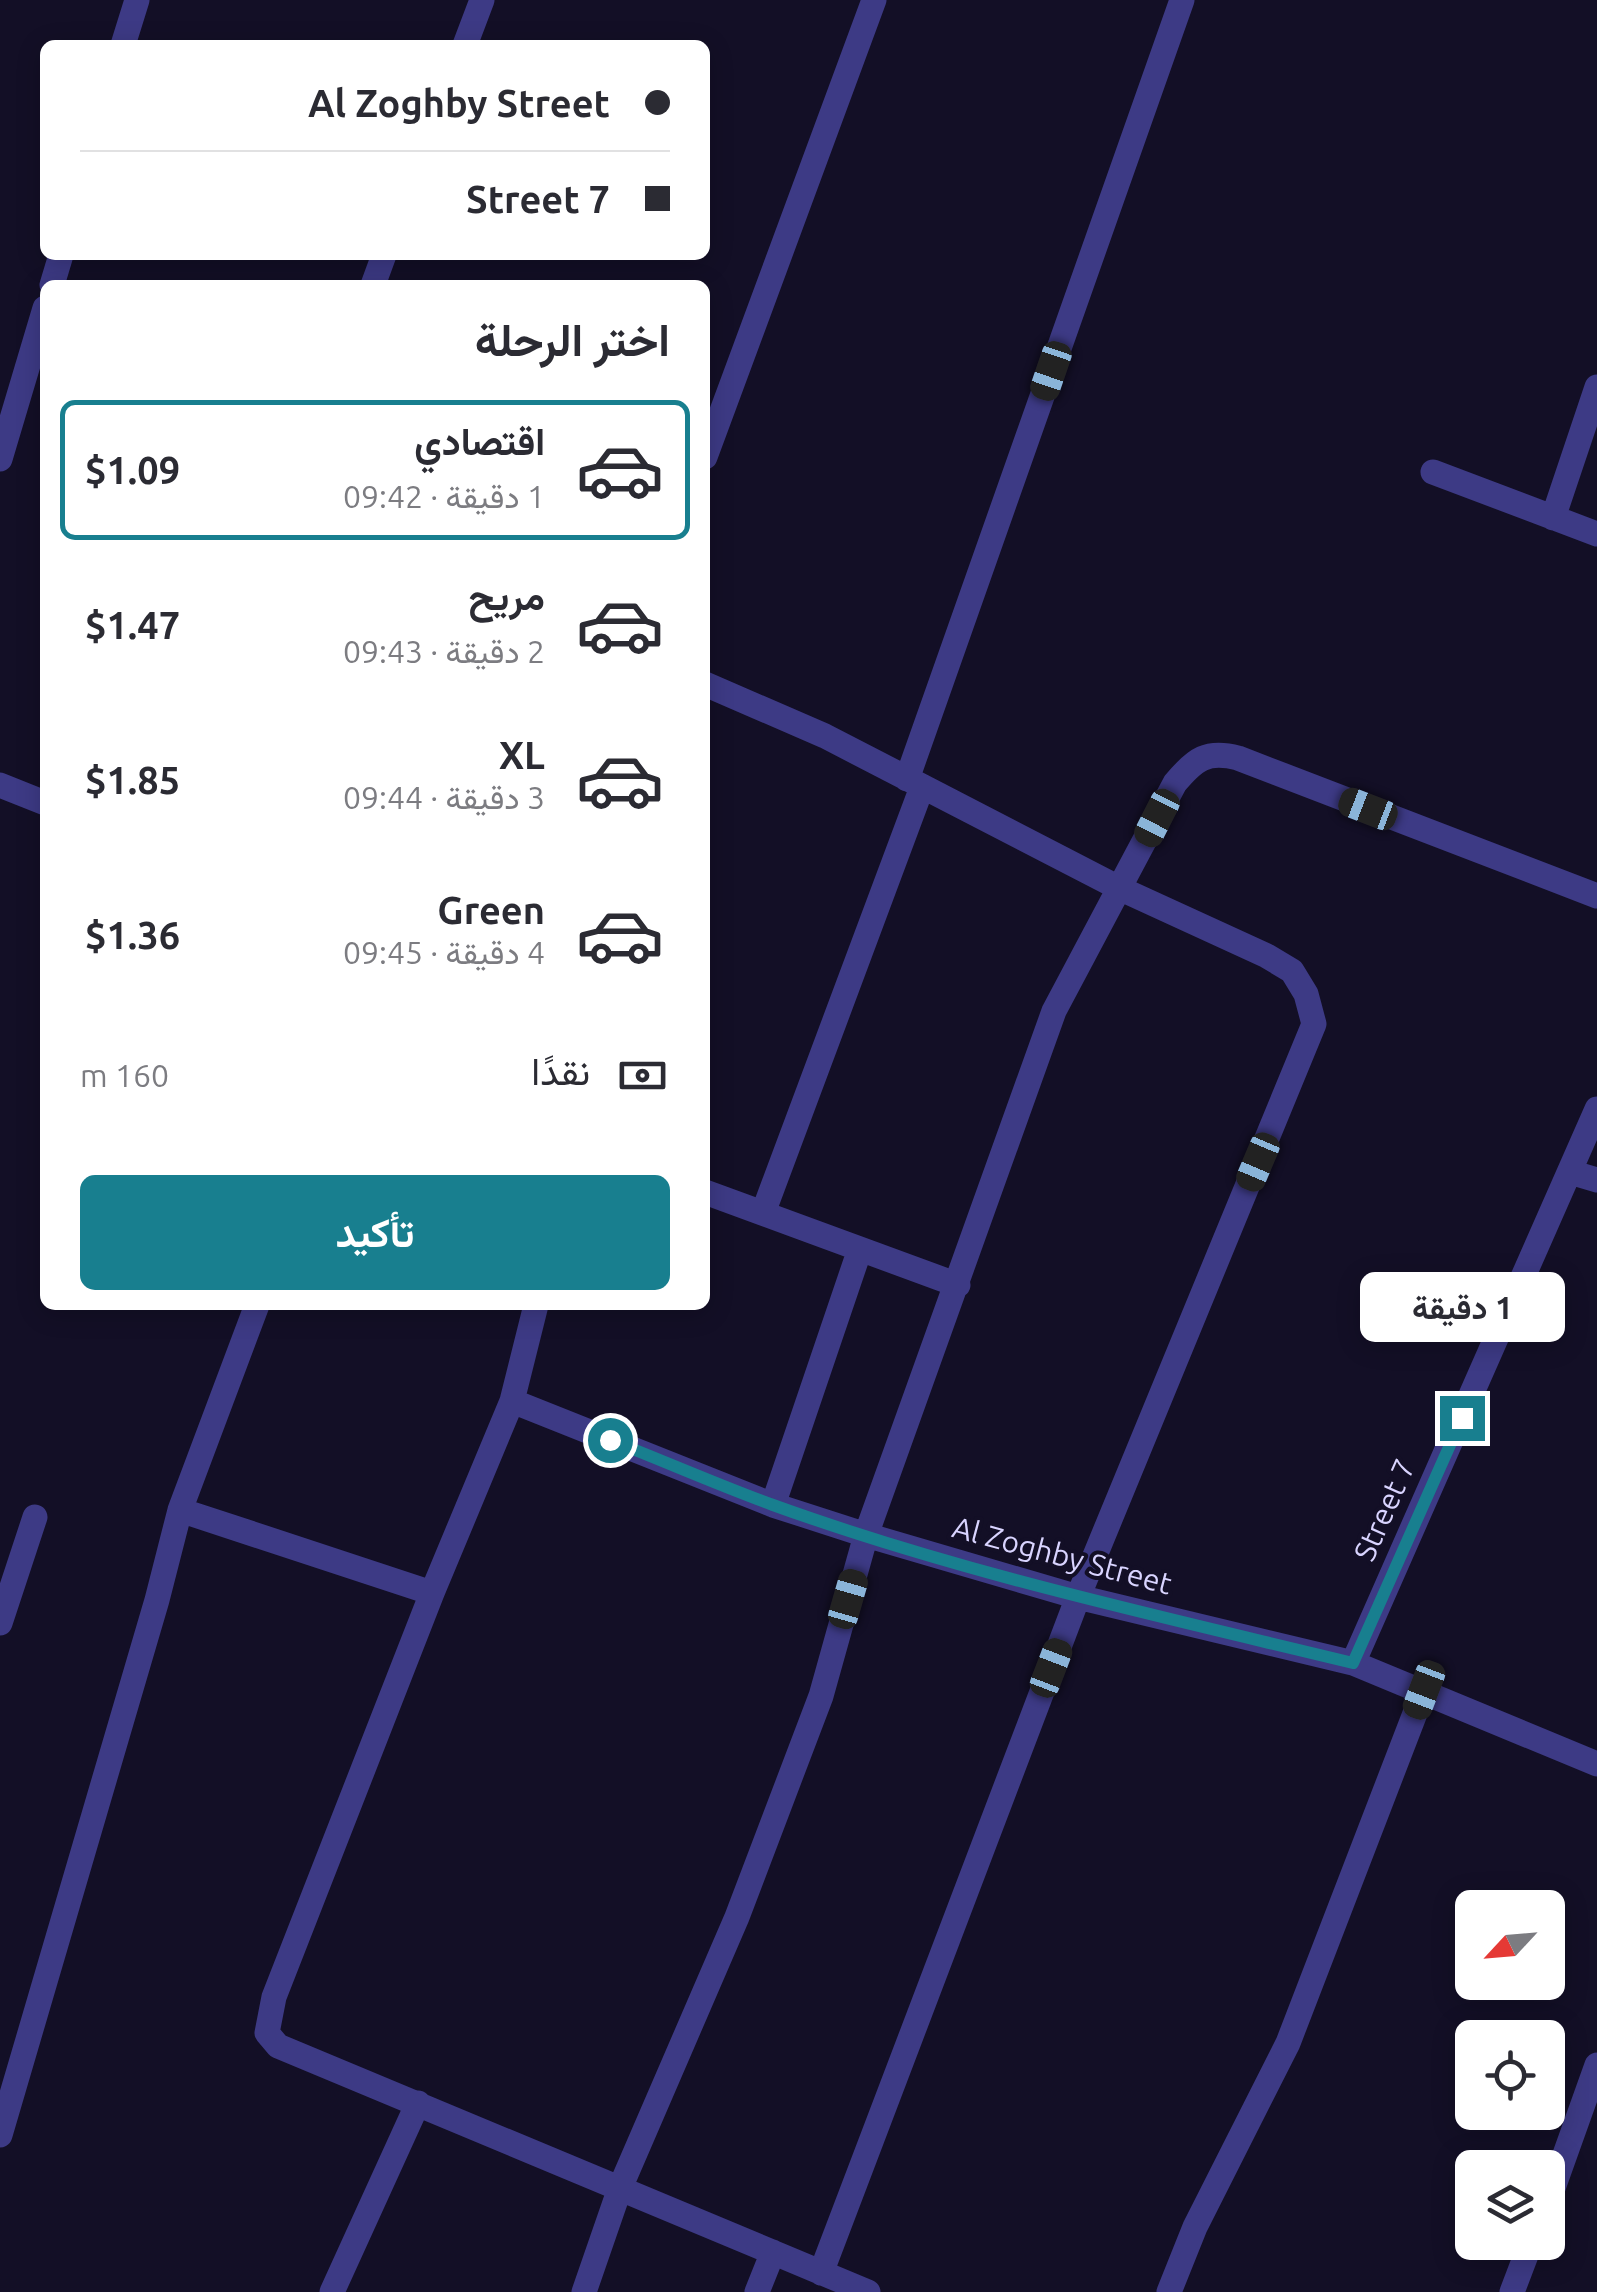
<!DOCTYPE html>
<html lang="ar">
<head>
<meta charset="utf-8">
<style>
  body { margin:0; font-family:Ubuntu,Vazirmatn,sans-serif; background:#f7f7f7; color:#2b2b33; direction:rtl; height:100vh; display:flex; flex-direction:column; font-size:38px; white-space:nowrap }
  * { box-sizing:border-box; margin:0 }
  p { font-size:32px; color:#7c7c81 }
  .icon { flex:none; width:55px; height:55px; fill:none; stroke:currentColor; stroke-width:2; stroke-linecap:round; stroke-linejoin:round }
  .map { position:relative; flex:1; overflow:hidden; direction:ltr }
  .details { position:absolute; left:40px; top:280px; width:670px; height:1030px; display:flex; flex-direction:column; background:#fff; border-radius:15px; box-shadow:0 5px 25px #0003; direction:rtl }
  .details>* { flex:none }
  .hud { position:absolute; left:40px; top:40px; width:670px; height:220px; border-radius:15px; box-shadow:0 5px 25px #0003; direction:rtl; display:grid; align-content:center; height:220px; padding:0 40px; background:#fff }
  .needle { width:65px; rotate:244deg }
  .tools { position:absolute; left:1455px; top:1890px; display:grid; gap:20px }
  .tools a { display:grid; place-items:center; width:110px; height:110px; border-radius:15px; background:#fff; box-shadow:0 5px 25px #0003; font-size:50px }
  .end { position:absolute; width:45px; height:45px; margin:-22px; border:12px solid #187f8f; background:#fff; box-shadow:0 0 0 5px #fff }
  .from { border-radius:50% }
  .bubble { position:absolute; height:70px; border-radius:15px; background:#fff; box-shadow:0 5px 25px #0003; font-size:32px; font-weight:700; line-height:70px; text-align:center; direction:rtl }
  .car { position:absolute; width:30px; height:60px; margin:-30px -15px; border-radius:12px; box-shadow:0 0 8px 2px #0007; background:linear-gradient(#222 24%,#8ab4d8 0 40%,#222 0 76%,#8ab4d8 0 86%,#222 0) }
  .hud b { display:flex; align-items:center; gap:35px; height:95px; font-size:38px }
  .hud b+b { border-top:2px solid #e1e1e2 }
  .hud i { width:25px; height:25px; background:#2b2b33 }
  ul { padding:0; list-style:none }
  li { display:flex; align-items:center; gap:30px; height:140px; margin:0 20px 15px; padding:0 20px; border:5px solid transparent; border-radius:15px }
  li div { flex:1 }
  li b { display:block; font-size:38px }
  li em { font-style:normal; font-weight:700 }
  li.selected { border-color:#187f8f }
  li>.icon { width:90px; height:90px; stroke-width:1.5 }
  h2 { padding:0 40px; font-size:45px; line-height:120px }
  .pay { display:flex; align-items:center; gap:25px; height:110px; padding:0 40px; font-size:38px }
  .pay p { margin-inline-start:auto }
  .primary-button { display:flex; gap:20px; margin-top:auto; padding:20px 40px }
  .primary-button a { flex:1; height:115px; border-radius:15px; background:#187f8f; color:#fff; font-size:40px; font-weight:700; line-height:115px; text-align:center }
  .map>svg:first-child { display:block }
  .lines { fill:none; stroke-linecap:round; stroke-linejoin:round }
  .street { stroke:#3d3a85; stroke-width:25 }
  .route { stroke:#187f8f; stroke-width:12 }
  .labels { text-anchor:middle; stroke-width:8; stroke-linejoin:round; paint-order:stroke }
  .street-label { font-size:30px; fill:#d9d4ff; stroke:#130f26 }
</style>
</head>
<body>
<div class="map">
<svg width="1597" height="2292" viewBox="0 0 1597 2292">
  <rect width="100%" height="100%" fill="#130f26"/>
  <g class="lines">
    <path class="street" d="M123 45 137 0
      M465 45 482 0
      M52 285 61 255
      M373 285 384 255
      M705 457 874 0
      M0 459 45 308
      M1433 472 1597 534
      M1553 518 1597 387
      M705 684 825 736 1121 889 1267 956 1292 971 1306 994 1314 1024 1078 1597 821 2273
      M907 779 1182 0
      M0 785 45 803
      M1570 1172 1597 1180
      M705 1192 958 1285
      M763 1213 922 787
      M536 1305 512 1401 432 1593 274 1997 267 2033 278 2046 868 2292
      M512 1401 773 1505 866 1535 1078 1597 1353 1663 1597 1764
      M773 1505 860 1249
      M180 1510 432 1593
      M0 1623 35 1517
      M1353 1663 1597 1109
      M0 2135 157 1600 180 1510 257 1305
      M1548 2202 1597 2065
      M332 2292 418 2103
      M584 2292 620 2188 737 1917 821 1696 866 1535 1054 1011 1175 783C1195 759 1207 750 1238 758L1597 896
      M757 2292 773 2252
      M1169 2292 1195 2227 1288 2043 1424 1690
      M1512 2292 1531 2242"/>
  </g>
  <g class="lines">
    <path class="route" d="M610 1440C664 1461 718 1485 773 1505 961 1573 1159 1616 1353 1663L1462 1418"/>
  </g>
  <g class="labels">
    <g class="street-label">
      <text transform="translate(1385 1510) rotate(-66)" y="10">Street 7</text>
      <text transform="translate(1062 1556) rotate(15)" y="10">Al Zoghby Street</text>
    </g>
  </g>
</svg>
<div class="tools">
<a><svg class="needle" viewBox="-14 -14 28 28"><path d="M0-13l5 13h-10z" fill="#e53935"/><path d="M0 13l5-13h-10z" fill="#7c7c81"/></svg></a>
<a><svg class="icon" aria-label="locate" viewBox="0 0 24 24"><circle cx="12" cy="12" r="6"/><path d="M12 2v4M12 18v4M2 12h4M18 12h4"/></svg></a>
<a><svg class="icon" aria-label="layers" viewBox="0 0 24 24"><path d="M12 4l9 5-9 5-9-5zM3 14l9 5 9-5"/></svg></a>
</div>
<i class="end from" style="left:610px;top:1440px"></i>
<i class="end" style="left:1462px;top:1418px"></i>
<div class="bubble" style="left:1360px;top:1272px;width:205px">1 دقيقة</div>
<i class="car" style="left:1051px;top:371px;rotate:199deg"></i>
<i class="car" style="left:1368px;top:809px;rotate:291deg"></i>
<i class="car" style="left:1157px;top:818px;rotate:207deg"></i>
<i class="car" style="left:1258px;top:1162px;rotate:203deg"></i>
<i class="car" style="left:848px;top:1599px;rotate:16deg"></i>
<i class="car" style="left:1051px;top:1668px;rotate:21deg"></i>
<i class="car" style="left:1424px;top:1690px;rotate:201deg"></i>
<div class="hud">
<b><i class="from"></i>Al Zoghby Street</b>
<b><i></i>Street 7</b>
</div>
<section class="details">
<h2>اختر الرحلة</h2>
<ul>
<li class="selected"><svg class="icon" aria-label="car" viewBox="0 0 24 24"><path d="M5 17H2v-5l4-1 3-4h7l3 4 3 1v5h-3M9 17h6M6 11h13"/><circle cx="7" cy="17" r="2"/><circle cx="17" cy="17" r="2"/></svg><div><b>اقتصادي</b><p>1 دقيقة · 09:42</p></div><em>$1.09</em></li>
<li><svg class="icon" aria-label="car" viewBox="0 0 24 24"><path d="M5 17H2v-5l4-1 3-4h7l3 4 3 1v5h-3M9 17h6M6 11h13"/><circle cx="7" cy="17" r="2"/><circle cx="17" cy="17" r="2"/></svg><div><b>مريح</b><p>2 دقيقة · 09:43</p></div><em>$1.47</em></li>
<li><svg class="icon" aria-label="car" viewBox="0 0 24 24"><path d="M5 17H2v-5l4-1 3-4h7l3 4 3 1v5h-3M9 17h6M6 11h13"/><circle cx="7" cy="17" r="2"/><circle cx="17" cy="17" r="2"/></svg><div><b>XL</b><p>3 دقيقة · 09:44</p></div><em>$1.85</em></li>
<li><svg class="icon" aria-label="car" viewBox="0 0 24 24"><path d="M5 17H2v-5l4-1 3-4h7l3 4 3 1v5h-3M9 17h6M6 11h13"/><circle cx="7" cy="17" r="2"/><circle cx="17" cy="17" r="2"/></svg><div><b>Green</b><p>4 دقيقة · 09:45</p></div><em>$1.36</em></li>
</ul>
<div class="pay"><svg class="icon" aria-label="cash" viewBox="0 0 24 24"><path d="M3 7h18v10H3z"/><circle cx="12" cy="12" r="2"/></svg>نقدًا<p>160 m</p></div>
<div class="primary-button"><a>تأكيد</a></div>
</section>
</div>
</body>
</html>
